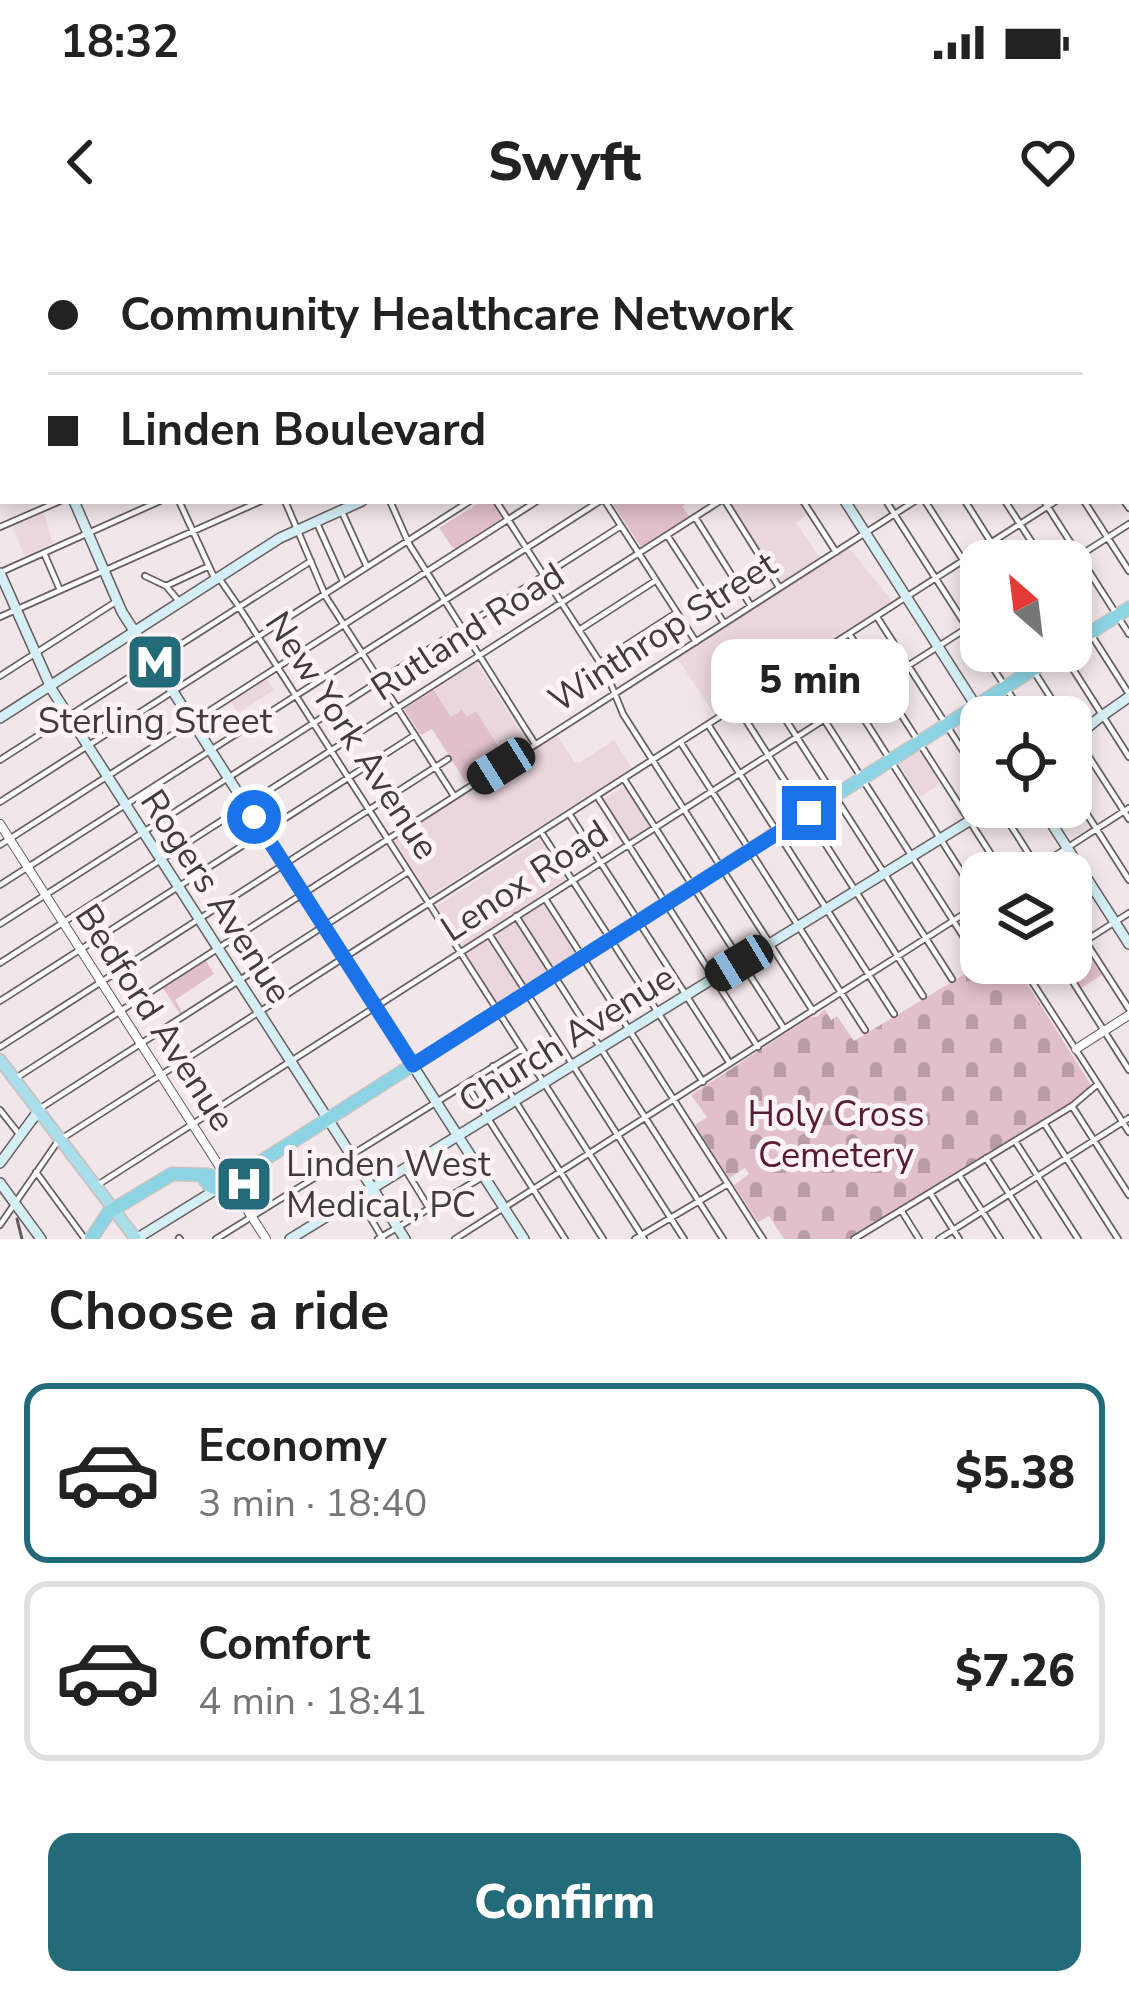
<!DOCTYPE html>
<html lang="en">
<head>
<meta charset="utf-8">
<style>
  body { margin:0; font-family:"Nunito Sans",sans-serif; background:#f6f6f6; color:#222; height:100vh; display:flex; flex-direction:column; font-size:45px; white-space:nowrap }
  * { box-sizing:border-box; margin:0 }
  p { font-size:39px; color:#767676 }
  .icon { flex:none; width:66px; height:66px; fill:none; stroke:currentColor; stroke-width:2; stroke-linecap:round; stroke-linejoin:round }
  .map { position:relative; height:999px; overflow:hidden }
  .drawer { display:flex; flex-direction:column; background:#fff; flex:1 }
  .drawer>* { flex:none }
  .banner { position:absolute; left:0px; top:0px; width:1131px; height:264px; box-shadow:0 6px 18px #0003; display:grid; align-content:center; height:264px; padding:0 48px; background:#fff }
  .needle { width:78px; rotate:332deg }
  .controls { position:absolute; left:960px; top:300px; display:grid; gap:24px }
  .controls a { display:grid; place-items:center; width:132px; height:132px; border-radius:24px; background:#fff; box-shadow:0 6px 18px #0003; font-size:60px }
  .end { position:absolute; width:54px; height:54px; margin:-27px; border:15px solid #1a73e8; background:#fff; box-shadow:0 0 0 6px #fff }
  .from { border-radius:50% }
  .bubble { position:absolute; height:84px; border-radius:24px; background:#fff; box-shadow:0 6px 18px #0003; font-size:39px; font-weight:800; line-height:84px; text-align:center }
  .car { position:absolute; width:36px; height:72px; margin:-36px -18px; border-radius:15px; box-shadow:0 0 9px 3px #0007; background:linear-gradient(#222 24%,#8ab4d8 0 40%,#222 0 76%,#8ab4d8 0 86%,#222 0) }
  .banner b { display:flex; align-items:center; gap:42px; height:114px; font-size:45px }
  .banner b+b { border-top:3px solid #e0e0e0 }
  .banner i { width:30px; height:30px; background:#222 }
  ul { padding:0; list-style:none }
  li { display:flex; align-items:center; gap:36px; height:180px; margin:0 24px 18px; padding:0 24px; border:6px solid #e0e0e0; border-radius:24px }
  li div { flex:1 }
  li b { display:block; font-size:45px }
  li em { font-style:normal; font-weight:800 }
  li.active { border-color:#246b79 }
  li>.icon { width:108px; height:108px; stroke-width:1.5 }
  h2 { padding:0 48px; font-size:54px; line-height:144px }
  .button { display:flex; gap:24px; margin-top:auto; padding:24px 48px }
  .button a { flex:1; height:138px; border-radius:24px; background:#246b79; color:#fff; font-size:48px; font-weight:800; line-height:138px; text-align:center }
  .status { display:flex; justify-content:space-between; align-items:center; height:84px; padding:0 60px; background:#fff; direction:ltr }
  .status svg { height:33px; fill:currentColor }
  header { display:flex; justify-content:space-between; align-items:center; height:156px; padding:0 48px; background:#fff; font-size:54px; font-weight:800 }
  .map>svg:first-child { display:block }
  .built { fill:#ead7dd }
  .cemetery { fill:url(#cemetery-stones) }
  .green { fill:#e2c0cb }
  .lines { fill:none; stroke-linecap:round; stroke-linejoin:round }
  .minor-casing { stroke:#685e61; stroke-width:8 }
  .tertiary-casing { stroke:#685e61; stroke-width:10 }
  .secondary-casing { stroke:#685e61; stroke-width:12 }
  .primary-casing { stroke:#c6c4c5; stroke-width:14 }
  .trunk-casing { stroke:#c6c4c5; stroke-width:15 }
  .minor { stroke:#fff; stroke-width:4.5 }
  .tertiary { stroke:#fff; stroke-width:8 }
  .secondary { stroke:#d4eff5; stroke-width:9 }
  .primary { stroke:#a9dfeb; stroke-width:10 }
  .trunk { stroke:#8cd4e4; stroke-width:12 }
  .rail { stroke:#605a5c; stroke-width:3 }
  .route { stroke:#1a73e8; stroke-width:15 }
  .labels { text-anchor:middle; stroke-width:10; stroke-linejoin:round; paint-order:stroke }
  .street-label { font-size:36px; fill:#403b3d; stroke:#fef3f6 }
  .poi-label { font-size:36px; fill:#403b3d; stroke:#fef3f6 }
  .park-label { font-size:36px; fill:#581a35; stroke:#fef3f6 }
</style>
</head>
<body>
<div class="status"><b>18:32</b><svg viewBox="0 0 49 12"><path d="M0 12V9h3v3zM5 12V6h3v6zM10 12V3h3v9zM15 12V0h3v12zM26 1h20v11H26zM47 4h2v5h-2z"/></svg></div>
<header><svg class="icon" aria-label="back" viewBox="0 0 24 24"><path d="M15 5l-7 7 7 7"/></svg>Swyft<svg class="icon" aria-label="heart" viewBox="0 0 24 24"><path d="M12 20l-8-8c-3-5 5-10 8-4 3-6 11-1 8 4z"/></svg></header>
<div class="map">
<svg width="1129" height="999" viewBox="0 0 1129 999">
  <defs>
    <pattern id="cemetery-stones" width="16" height="16" patternUnits="userSpaceOnUse" patternTransform="scale(3)"><rect width="16" height="16" fill="#e2c0cb"/><path d="M2 7V4a2 2 0 0 1 4 0v3zM10 15v-3a2 2 0 0 1 4 0v3z" fill="#b99da6"/></pattern>
  </defs>
  <rect width="100%" height="100%" fill="#f1e6e9"/>
  <path class="built" d="M729 261H799L807 275 796 283 820 318 781 342Z
    M44 273 53 303 25 316 12 287Z
    M849 308 892 361 715 475 677 418Z
    M476 422 527 502 505 517 476 472 466 477H451L434 450Z
    M267 439 274 450 238 473 231 462Z
    M557 495 574 521 579 523 614 500 632 528 430 656 394 600Z
    M919 510 941 543 920 557 898 523Z
    M624 546 650 586 629 600 603 560Z
    M540 599 566 639 538 657 577 716 499 766 437 666Z"/>
  <path class="cemetery" d="M983 723H1014L1091 845 1067 865 848 999H784L769 976 758 982 734 945 749 934 745 928 729 938 695 885 707 877 691 855 811 777H817L825 769 831 780 837 776 854 801Z"/>
  <path class="green" d="M482 261H491L502 278 456 308 452 307 439 288Z
    M611 261H689L682 266 689 276 641 307Z
    M434 450 451 477 462 470 467 477 476 471 505 517 466 542 432 489 421 495 404 469Z
    M1084 708 1102 735 1081 748 1065 723H1071V716Z
    M206 721 214 734 175 760 182 772 180 774 163 748Z"/>
  <g class="lines">
    <g class="minor-casing">
      <path id="minor" d="M64 0 65 3
        M169 0 170 3
        M275 0 276 3
        M380 0 381 3
        M486 0 487 3
        M591 0 592 3
        M781 0 783 3
        M845 0 853 3
        M934 0 941 3
        M1042 0 1049 3
        M38 3 45 0
        M139 3 145 0
        M234 3 240 0
        M315 3 322 0
        M364 3 371 0
        M450 3 457 0
        M541 3 548 0
        M642 3 649 0
        M742 3 749 0
        M1035 3 1036 0
        M0 20 3 19
        M1128 33 1129 30
        M0 64 3 63
        M1128 77 1129 78
        M0 109 3 108
        M1128 112 1129 113
        M0 143 3 141
        M1128 147 1129 148
        M0 164 3 163
        M1128 182 1129 183
        M0 198 3 197
        M1128 217 1129 218
        M0 243 3 242
        M179 261 213 335 221 341 239 367 644 999
        M285 261 326 357 454 556
        M390 261 409 304 535 504
        M496 261 606 432 623 474 813 771
        M605 261 696 402
        M725 261 779 347
        M803 261 836 312
        M886 261 981 409
        M925 261 981 348
        M965 261 1003 321
        M1005 261 1044 321
        M1044 261 1129 394
        M1084 261 1129 331
        M1124 261 1129 268
        M342 272 367 327
        M695 277 751 366
        M316 281 343 341
        M0 287 60 261
        M667 295 724 383
        M44 313 60 350
        M1071 321 1129 284
        M1 332 160 261
        M145 336 166 346 178 360
        M166 346 209 326
        M1071 363 1129 454
        M0 377 261 261
        M877 377 981 539
        M579 390 655 341
        M850 395 1003 633
        M982 411 1025 477
        M1021 411 1063 477
        M822 413 980 661
        M1064 415 1129 517
        M600 422 676 373
        M793 431 981 724
        M0 436 117 361
        M766 449 952 739
        M738 468 923 756
        M709 486 894 774
        M1071 489 1129 579
        M681 503 865 790
        M0 520 311 321
        M624 539 783 787
        M1071 549 1129 640
        M599 559 758 807
        M0 562 470 261
        M999 567 1041 633
        M570 575 729 822
        M543 595 703 842
        M0 605 537 261
        M1028 633 1129 568
        M0 645 600 261
        M546 660 763 999
        M516 676 723 999
        M1071 679 1129 769
        M0 684 621 286
        M489 694 684 999
        M1071 710 1129 673
        M0 723 720 261
        M1020 723 1129 892
        M1061 723 1129 830
        M1029 737 1052 723
        M0 761 415 495
        M0 807 448 519
        M493 826 603 999
        M16 838 915 261
        M466 844 565 999
        M1072 866 1129 955
        M39 869 408 632
        M0 870 19 894
        M1044 883 1118 999
        M1015 901 1078 999
        M986 918 1038 999
        M405 929 429 968
        M36 932 85 999
        M959 935 1000 999
        M96 946 981 379
        M930 953 959 999
        M358 957 383 999
        M901 970 919 999
        M0 985 58 901 1056 261
        M179 998 180 999
        M216 999 522 809
        M378 999 484 936
        M455 999 981 663
        M635 999 728 944
        M854 999 1072 866 1098 844
        M939 999 1129 878"/>
    </g>
    <g class="tertiary-casing">
      <path id="tertiary" d="M0 584 266 999
        M1076 809 1129 775"/>
    </g>
    <g class="secondary-casing">
      <path id="secondary" d="M696 0 697 3
        M806 3 808 0
        M0 95 3 101
        M1128 255 1129 256
        M74 261 122 372 524 999
        M845 261 983 477
        M0 333 52 450 405 999
        M0 478 280 298 362 261
        M1071 501 1099 478 1129 457
        M1041 567 1129 704
        M0 923 39 870
        M0 943 41 999
        M136 999 217 949
        M290 999 992 567"/>
    </g>
    <g class="primary-casing">
      <path id="primary" d="M338 3 345 0
        M0 153 3 151
        M0 820 136 999"/>
    </g>
    <g class="trunk-casing">
      <path id="trunk" d="M1071 405 1129 368
        M201 935 210 946 217 949 226 944 1062 411
        M91 999 109 972 172 934 208 935 229 940"/>
    </g>
    <use href="#minor" class="minor"/>
    <use href="#tertiary" class="tertiary"/>
    <use href="#secondary" class="secondary"/>
    <use href="#primary" class="primary"/>
    <use href="#trunk" class="trunk"/>
    <path class="rail" d="M17 979 22 999"/>
  </g>
  <g class="lines">
    <path class="route" d="M254 577 413 825 809 573"/>
  </g>
  <defs>
    <g id="metro-square" transform="scale(3)"><rect x="-9" y="-9" width="18" height="18" rx="4" fill="#246b79" stroke="#fef3f6"/><path d="M-5.5 5V-5H-3L0 0L3-5H5.5V5H3V-.5L0 4L-3-.5V5Z" fill="#fff"/></g>
    <g id="hospital-square" transform="scale(3)"><rect x="-9" y="-9" width="18" height="18" rx="4" fill="#246b79" stroke="#fef3f6"/><path d="M-5-5h3v3.5h4V-5h3V5h-3V1.5h-4V5h-3Z" fill="#fff"/></g>
  </defs>
  <g fill-rule="evenodd">
    <use href="#metro-square" x="155" y="422"/>
    <use href="#hospital-square" x="244" y="944"/>
  </g>
  <g class="labels">
    <g class="street-label">
      <text transform="translate(467 391) rotate(-33)" y="13">Rutland Road</text>
      <text transform="translate(662 391) rotate(-33)" y="13">Winthrop Street</text>
      <text transform="translate(353 495) rotate(57)" y="13">New York Avenue</text>
      <text transform="translate(524 640) rotate(-33)" y="13">Lenox Road</text>
      <text transform="translate(217 656) rotate(57)" y="13">Rogers Avenue</text>
      <text transform="translate(156 777) rotate(57)" y="13">Bedford Avenue</text>
      <text transform="translate(566 798) rotate(-32)" y="13">Church Avenue</text>
    </g>
    <g class="poi-label">
      <text x="155" y="493">Sterling Street</text>
      <text x="286" y="936" text-anchor="start">Linden West<tspan x="286" dy="41">Medical, PC</tspan></text>
    </g>
    <g class="park-label">
      <text x="836" y="886">Holy Cross<tspan x="836" dy="41">Cemetery</tspan></text>
    </g>
  </g>
</svg>
<div class="controls">
<a><svg class="needle" viewBox="-14 -14 28 28"><path d="M0-13l5 13h-10z" fill="#e53935"/><path d="M0 13l5-13h-10z" fill="#767676"/></svg></a>
<a><svg class="icon" aria-label="locate" viewBox="0 0 24 24"><circle cx="12" cy="12" r="6"/><path d="M12 2v4M12 18v4M2 12h4M18 12h4"/></svg></a>
<a><svg class="icon" aria-label="layers" viewBox="0 0 24 24"><path d="M12 4l9 5-9 5-9-5zM3 14l9 5 9-5"/></svg></a>
</div>
<i class="end from" style="left:254px;top:577px"></i>
<i class="end" style="left:809px;top:573px"></i>
<div class="bubble" style="left:711px;top:399px;width:198px">5 min</div>
<i class="car" style="left:501px;top:526px;rotate:238deg"></i>
<i class="car" style="left:739px;top:723px;rotate:239deg"></i>
<div class="banner">
<b><i class="from"></i>Community Healthcare Network</b>
<b><i></i>Linden Boulevard</b>
</div>
</div>
<section class="drawer">
<h2>Choose a ride</h2>
<ul>
<li class="active"><svg class="icon" aria-label="car" viewBox="0 0 24 24"><path d="M5 17H2v-5l4-1 3-4h7l3 4 3 1v5h-3M9 17h6M6 11h13"/><circle cx="7" cy="17" r="2"/><circle cx="17" cy="17" r="2"/></svg><div><b>Economy</b><p>3 min · 18:40</p></div><em>$5.38</em></li>
<li><svg class="icon" aria-label="car" viewBox="0 0 24 24"><path d="M5 17H2v-5l4-1 3-4h7l3 4 3 1v5h-3M9 17h6M6 11h13"/><circle cx="7" cy="17" r="2"/><circle cx="17" cy="17" r="2"/></svg><div><b>Comfort</b><p>4 min · 18:41</p></div><em>$7.26</em></li>
</ul>
<div class="button"><a>Confirm</a></div>
</section>
</body>
</html>
